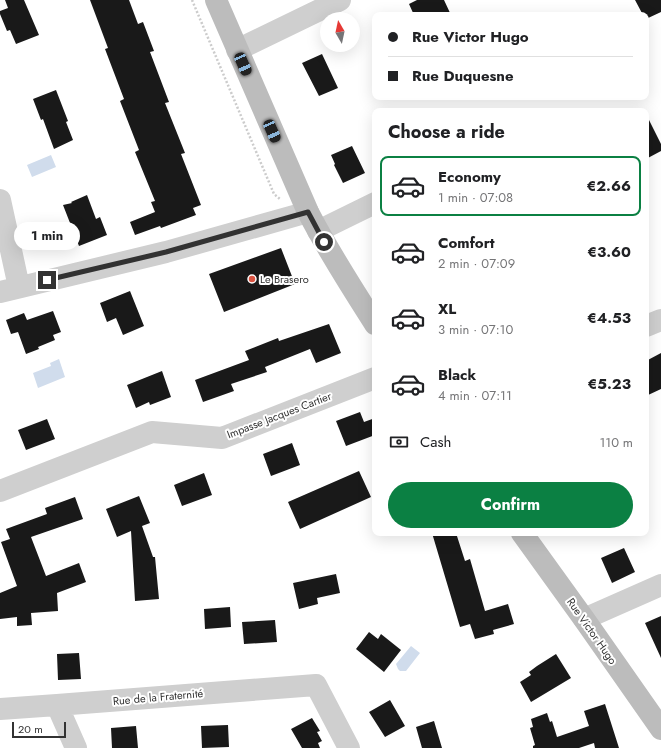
<!DOCTYPE html>
<html lang="en">
<head>
<meta charset="utf-8">
<style>
  body { margin:0; font-family:Jost,sans-serif; background:#f2f2f2; color:#202124; height:100vh; display:flex; flex-direction:column; font-size:15px; white-space:nowrap }
  * { box-sizing:border-box; margin:0 }
  p { font-size:13px; color:#757577 }
  .icon { flex:none; width:22px; height:22px; fill:none; stroke:currentColor; stroke-width:2; stroke-linecap:round; stroke-linejoin:round }
  .map { position:relative; flex:1; overflow:hidden }
  .side { position:absolute; left:372px; top:108px; width:277px; height:428px; display:flex; flex-direction:column; background:#fff; border-radius:8px; box-shadow:0 4px 16px #0002 }
  .side>* { flex:none }
  .top-card { position:absolute; left:372px; top:12px; width:277px; height:88px; border-radius:8px; box-shadow:0 4px 16px #0002; display:grid; align-content:center; height:88px; padding:0 16px; background:#fff }
  .needle { width:26px; rotate:351deg }
  .controls { position:absolute; left:320px; top:12px; display:grid; gap:8px }
  .controls a { display:grid; place-items:center; width:40px; height:40px; border-radius:50%; background:#fff; box-shadow:0 4px 16px #0002; font-size:20px }
  .scale { position:absolute; left:12px; bottom:10px; width:54px; box-sizing:border-box; padding-left:4px; border:2px solid #323232; border-top:0; font-size:11px; line-height:14px; white-space:nowrap; color:#323232; -webkit-text-stroke:3px #fff; paint-order:stroke }
  .end { position:absolute; width:18px; height:18px; margin:-9px; border:5px solid #323232; background:#fff; box-shadow:0 0 0 2px #fff }
  .from { border-radius:50% }
  .bubble { position:absolute; height:28px; border-radius:14px; background:#fff; box-shadow:0 4px 16px #0002; font-size:13px; font-weight:700; line-height:28px; text-align:center }
  .car { position:absolute; width:12px; height:24px; margin:-12px -6px; border-radius:5px; box-shadow:0 0 3px 1px #0007; background:linear-gradient(#222 24%,#8ab4d8 0 40%,#222 0 76%,#8ab4d8 0 86%,#222 0) }
  .top-card b { display:flex; align-items:center; gap:14px; height:38px; font-size:15px }
  .top-card b+b { border-top:1px solid #e0e0e0 }
  .top-card i { width:10px; height:10px; background:#202124 }
  ul { padding:0; list-style:none }
  li { display:flex; align-items:center; gap:12px; height:60px; margin:0 8px 6px; padding:0 8px; border:2px solid transparent; border-radius:8px }
  li div { flex:1 }
  li b { display:block; font-size:15px }
  li em { font-style:normal; font-weight:700 }
  li.current { border-color:#0b8043 }
  li>.icon { width:36px; height:36px; stroke-width:1.5 }
  h2 { padding:0 16px; font-size:18px; line-height:48px }
  .pay { display:flex; align-items:center; gap:10px; height:44px; padding:0 16px; font-size:15px }
  .pay p { margin-inline-start:auto }
  .cta { display:flex; gap:8px; margin-top:auto; padding:8px 16px }
  .cta a { flex:1; height:46px; border-radius:24px; background:#0b8043; color:#fff; font-size:16px; font-weight:700; line-height:46px; text-align:center }
  .map>svg:first-child { display:block }
  .water { fill:#d0dcec }
  .building { fill:#191919 }
  .lines { fill:none; stroke-linecap:round; stroke-linejoin:round }
  .path { stroke:#ccc; stroke-width:2.5; stroke-dasharray:2 2; stroke-linecap:butt }
  .street { stroke:#cfcfcf; stroke-width:22 }
  .secondary { stroke:#bcbcbc; stroke-width:22 }
  .route { stroke:#323232; stroke-width:5 }
  .poi-dot { fill:#dc5442; stroke:#fff; stroke-width:1.5 }
  .labels { text-anchor:middle; stroke-width:4; stroke-linejoin:round; paint-order:stroke }
  .poi-label { font-size:11px; fill:#323232; stroke:#fff; text-anchor:start }
  .street-label { font-size:11px; fill:#323232; stroke:#fff }
</style>
</head>
<body>
<div class="map">
<svg width="661" height="748" viewBox="0 0 661 748">
  <rect width="100%" height="100%" fill="#fff"/>
  <path class="water" d="M51 155 56 167 32 177 27 165Z
    M59 359 65 377 38 388 33 373 51 366 50 363Z
    M411 646 420 653 406 671H400L398 669 396 664Z"/>
  <path class="building" d="M5 0H24L39 35 16 44 10 30 7 31 0 14V11L8 8Z
    M90 0H129L138 24 143 22 154 51 150 52 169 102 165 103 185 153 181 154 201 205 193 208 196 215 161 228 160 226 135 235 130 222 155 212 151 202 155 201 135 152 139 150 120 101 124 99 105 49 108 48Z
    M417 0H444L451 15H414L409 4Z
    M635 0H661V12L646 19V15H643Z
    M322 54 338 88 319 96 302 63Z
    M56 90 68 121 66 122 73 140 54 149 43 119 41 120 33 99Z
    M646 114 661 144V151L646 159Z
    M352 146 365 173 343 183 334 165 335 164 331 155Z
    M87 195 96 219 100 217 107 235 79 246 63 205 72 203 71 202Z
    M281 248 295 284 224 312 209 274Z
    M130 291 144 326 123 335 116 318 107 322 100 303Z
    M53 311 61 332 53 335 55 340 38 347 39 349 26 354 18 332 11 334 6 320 24 313 27 320Z
    M329 324 341 353 316 363 310 349 265 367 267 372 231 384 234 391 203 402 195 380 249 360 245 351 278 338 279 341Z
    M661 353V389L646 396V361Z
    M162 371 171 397 150 405 149 402 136 408 127 385Z
    M360 412 364 422 375 418V435L346 446 336 421Z
    M47 419 55 439 26 450 18 430Z
    M292 443 300 465 271 476 263 454Z
    M359 471 371 497 300 529 288 502Z
    M204 473 212 495 182 506 174 485Z
    M139 496 150 523 142 526 153 557H155L159 599 135 601 131 531 117 537 106 509Z
    M75 497 83 519 31 537 46 576 79 563 86 582 57 593 58 611 31 613 32 625 17 626V617L0 619V593L17 586 1 542 10 539 6 529 47 514 45 508Z
    M432 533H456L465 561 470 559 485 611 508 604 514 624 493 630 494 634 475 639 470 624 460 627Z
    M624 548 635 572 612 583 601 558Z
    M336 574 340 593 317 598 318 604 299 609 293 583Z
    M230 607 231 627 205 629 204 609Z
    M661 616V658L645 623Z
    M275 620 277 642 244 644 242 622Z
    M369 632 378 639 381 634 401 650 384 672 356 649Z
    M79 653 81 679 58 680 57 654Z
    M556 654 571 678 531 702 520 682 531 675 529 672 537 666Z
    M390 700 405 726 385 737 369 712Z
    M605 704 619 748H595L594 743 579 748H533V746L535 745 530 728 533 727 531 719 547 713 550 722 552 721 557 737 589 726 584 711Z
    M312 718 320 731 317 732 322 741 318 743 320 748H302L291 729Z
    M434 721 442 748H422L416 727Z
    M228 725 229 747 202 748 201 726Z
    M136 726 138 748H112L111 728Z"/>
  <g class="lines">
    <path class="path" d="M192 0 274 194 280 199"/>
    <path class="street" d="M237 50 340 0
      M0 200 19 287
      M318 231 375 203
      M0 292 166 252 308 212
      M646 326 661 320
      M0 491 152 432 222 438 375 378
      M584 619 661 585
      M57 705 76 748
      M0 709 57 705 316 685 349 748"/>
    <path class="secondary" d="M216 0 308 212C328 251 352 288 375 324
      M522 533 584 619 661 729"/>
  </g>
  <g class="lines">
    <path class="route" d="M47 280 166 252 308 212 324 242"/>
  </g>
  <circle class="poi-dot" cx="252" cy="279" r="4"/>
  <g class="labels">
    <g class="poi-label">
      <text x="260" y="283">Le Brasero</text>
    </g>
    <g class="street-label">
      <text transform="translate(279 415) rotate(-21)" y="4">Impasse Jacques Cartier</text>
      <text transform="translate(592 631) rotate(55)" y="4">Rue Victor Hugo</text>
      <text transform="translate(158 697) rotate(-5)" y="4">Rue de la Fraternité</text>
    </g>
  </g>
</svg>
<div class="controls">
<a><svg class="needle" viewBox="-14 -14 28 28"><path d="M0-13l5 13h-10z" fill="#e53935"/><path d="M0 13l5-13h-10z" fill="#757577"/></svg></a>
</div>
<div class="scale">20 m</div>
<i class="end from" style="left:324px;top:242px"></i>
<i class="end" style="left:47px;top:280px"></i>
<div class="bubble" style="left:14px;top:222px;width:66px">1 min</div>
<i class="car" style="left:243px;top:64px;rotate:156deg"></i>
<i class="car" style="left:272px;top:131px;rotate:156deg"></i>
<div class="top-card">
<b><i class="from"></i>Rue Victor Hugo</b>
<b><i></i>Rue Duquesne</b>
</div>
<section class="side">
<h2>Choose a ride</h2>
<ul>
<li class="current"><svg class="icon" aria-label="car" viewBox="0 0 24 24"><path d="M5 17H2v-5l4-1 3-4h7l3 4 3 1v5h-3M9 17h6M6 11h13"/><circle cx="7" cy="17" r="2"/><circle cx="17" cy="17" r="2"/></svg><div><b>Economy</b><p>1 min · 07:08</p></div><em>€2.66</em></li>
<li><svg class="icon" aria-label="car" viewBox="0 0 24 24"><path d="M5 17H2v-5l4-1 3-4h7l3 4 3 1v5h-3M9 17h6M6 11h13"/><circle cx="7" cy="17" r="2"/><circle cx="17" cy="17" r="2"/></svg><div><b>Comfort</b><p>2 min · 07:09</p></div><em>€3.60</em></li>
<li><svg class="icon" aria-label="car" viewBox="0 0 24 24"><path d="M5 17H2v-5l4-1 3-4h7l3 4 3 1v5h-3M9 17h6M6 11h13"/><circle cx="7" cy="17" r="2"/><circle cx="17" cy="17" r="2"/></svg><div><b>XL</b><p>3 min · 07:10</p></div><em>€4.53</em></li>
<li><svg class="icon" aria-label="car" viewBox="0 0 24 24"><path d="M5 17H2v-5l4-1 3-4h7l3 4 3 1v5h-3M9 17h6M6 11h13"/><circle cx="7" cy="17" r="2"/><circle cx="17" cy="17" r="2"/></svg><div><b>Black</b><p>4 min · 07:11</p></div><em>€5.23</em></li>
</ul>
<div class="pay"><svg class="icon" aria-label="cash" viewBox="0 0 24 24"><path d="M3 7h18v10H3z"/><circle cx="12" cy="12" r="2"/></svg>Cash<p>110 m</p></div>
<div class="cta"><a>Confirm</a></div>
</section>
</div>
</body>
</html>
